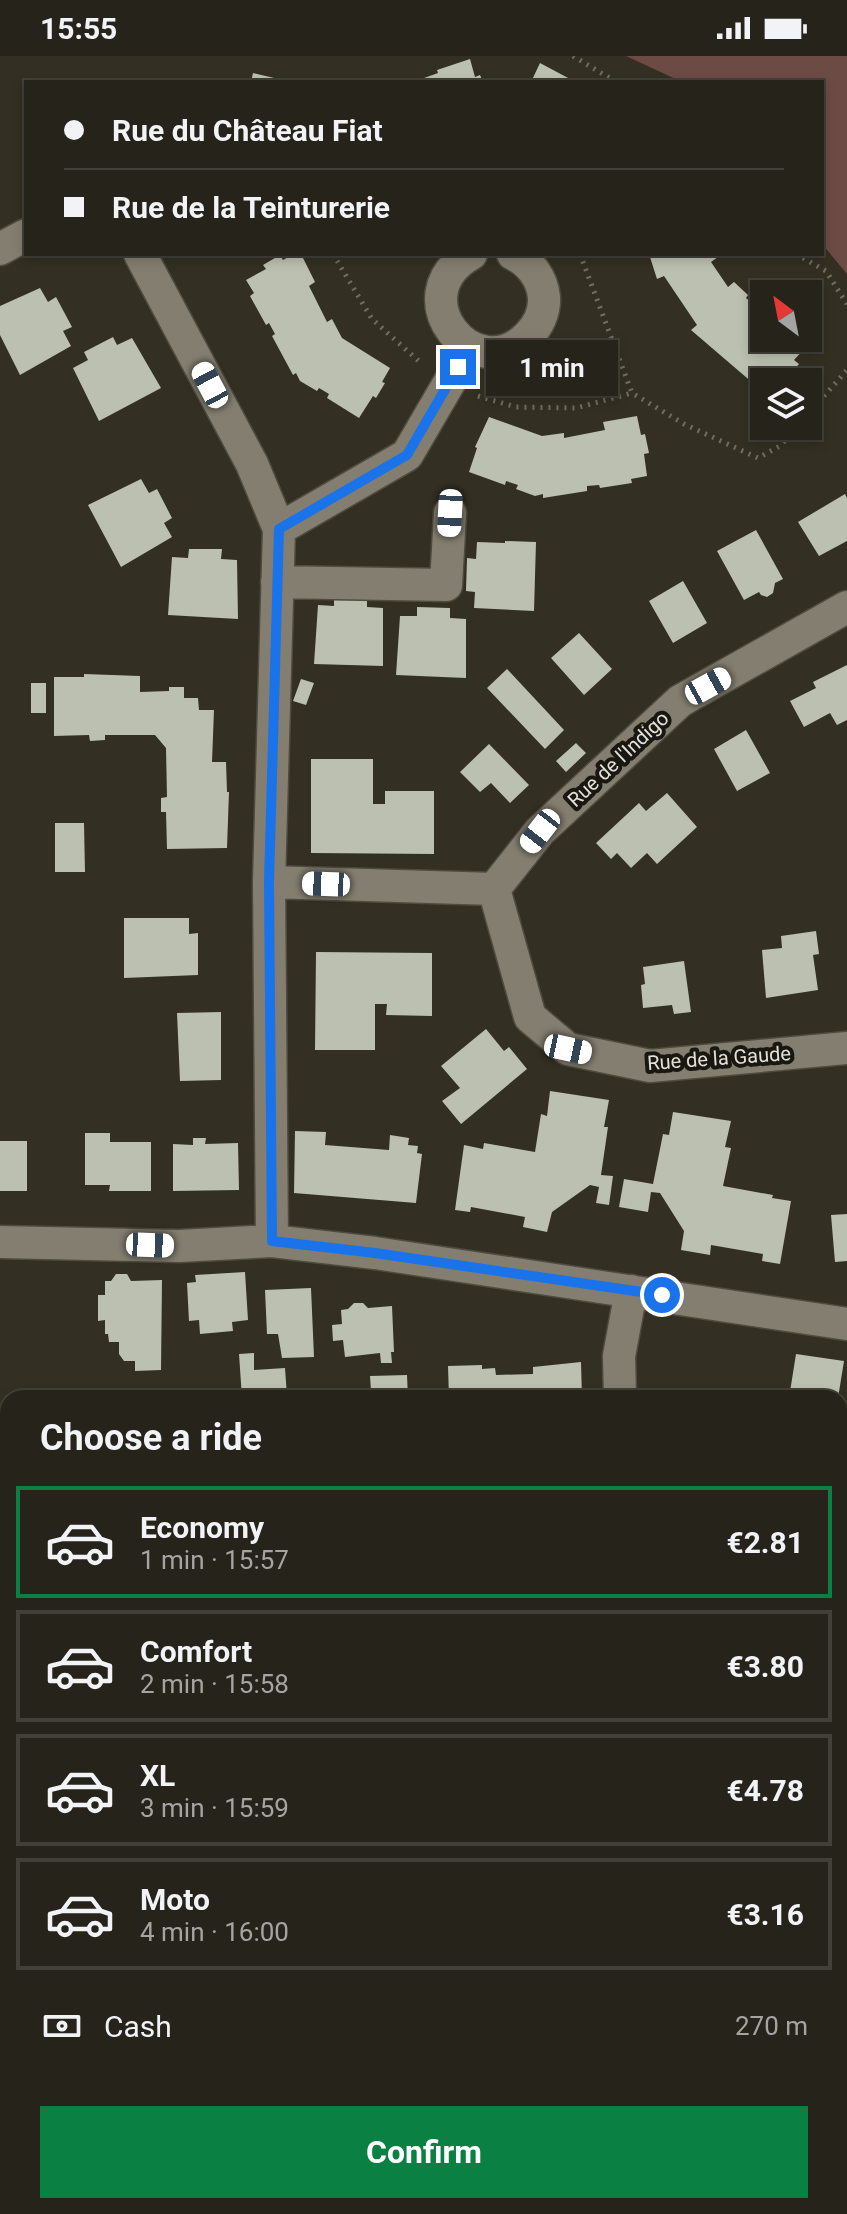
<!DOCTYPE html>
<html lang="en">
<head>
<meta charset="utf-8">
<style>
  body { margin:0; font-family:Roboto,sans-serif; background:#2e2b23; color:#f1f3f6; height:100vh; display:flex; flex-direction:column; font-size:30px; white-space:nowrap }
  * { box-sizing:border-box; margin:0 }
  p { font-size:26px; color:#a4a4a2 }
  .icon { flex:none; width:44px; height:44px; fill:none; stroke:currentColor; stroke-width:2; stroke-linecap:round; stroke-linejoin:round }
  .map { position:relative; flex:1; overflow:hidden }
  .side { position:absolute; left:0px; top:1334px; width:848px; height:824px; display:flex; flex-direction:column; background:#26231a; border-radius:24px 24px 0 0; box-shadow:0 4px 12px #0003,0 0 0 2px #424039 }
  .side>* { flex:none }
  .hud { position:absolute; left:24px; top:24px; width:800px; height:176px; border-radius:0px; box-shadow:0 4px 12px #0003,0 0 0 2px #424039; display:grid; align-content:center; height:176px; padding:0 40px; background:#26231a }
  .needle { width:52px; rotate:328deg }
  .controls { position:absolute; left:750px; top:224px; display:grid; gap:16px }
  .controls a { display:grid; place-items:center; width:72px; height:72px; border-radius:0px; background:#26231a; box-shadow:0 4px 12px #0003,0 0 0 2px #424039; font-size:40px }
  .end { position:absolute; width:36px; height:36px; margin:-18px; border:10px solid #1a73e8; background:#fff; box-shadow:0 0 0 4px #fff }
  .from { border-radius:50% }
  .bubble { position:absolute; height:56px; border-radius:0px; background:#26231a; box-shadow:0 4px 12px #0003,0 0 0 2px #424039; font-size:26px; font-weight:700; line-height:56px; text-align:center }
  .car { position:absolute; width:24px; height:48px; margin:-24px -12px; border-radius:10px; box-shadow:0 0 6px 2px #0007; background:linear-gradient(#fff 24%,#345 0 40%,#fff 0 76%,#345 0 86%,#fff 0) }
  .hud b { display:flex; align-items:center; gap:28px; height:76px; font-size:30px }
  .hud b+b { border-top:2px solid #424039 }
  .hud i { width:20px; height:20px; background:#f1f3f6 }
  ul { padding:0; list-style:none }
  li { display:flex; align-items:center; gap:24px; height:112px; margin:0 16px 12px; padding:0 24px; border:4px solid #424039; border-radius:0px }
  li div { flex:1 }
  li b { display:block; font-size:30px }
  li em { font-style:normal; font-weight:700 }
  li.selected { border-color:#0b8043 }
  li>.icon { width:72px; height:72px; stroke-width:1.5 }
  h2 { padding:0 40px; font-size:36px; line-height:96px }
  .pay { display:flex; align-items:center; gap:20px; height:88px; padding:0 40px; font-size:30px }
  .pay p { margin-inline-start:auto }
  .primary-button { display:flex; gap:16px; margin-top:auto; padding:16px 40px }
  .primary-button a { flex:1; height:92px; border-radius:0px; background:#0b8043; color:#fff; font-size:32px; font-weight:700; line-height:92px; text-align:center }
  .status { display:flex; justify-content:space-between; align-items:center; height:56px; padding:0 40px; background:#26231a; direction:ltr }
  .status svg { height:22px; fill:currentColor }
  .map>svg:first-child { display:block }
  .green { fill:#6d4b45 }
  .building { fill:#bcc0b0 }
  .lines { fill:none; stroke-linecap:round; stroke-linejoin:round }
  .minor-casing { stroke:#4f4b40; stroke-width:35 }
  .path { stroke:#716d62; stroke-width:5; stroke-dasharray:2 6; stroke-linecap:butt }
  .minor { stroke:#847e70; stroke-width:32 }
  .route { stroke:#1a73e8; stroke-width:10 }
  .labels { text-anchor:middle; stroke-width:8; stroke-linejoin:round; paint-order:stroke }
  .street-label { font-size:20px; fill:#e3e0d8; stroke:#191711 }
</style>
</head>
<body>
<div class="status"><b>15:55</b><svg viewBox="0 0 49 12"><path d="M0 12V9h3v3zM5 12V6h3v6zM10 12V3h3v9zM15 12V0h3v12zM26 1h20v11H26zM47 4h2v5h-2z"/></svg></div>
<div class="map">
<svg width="847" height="2158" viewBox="0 0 847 2158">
  <rect width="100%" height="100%" fill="#332f22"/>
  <path class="green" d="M626 0H847V218L822 188V26H682Z"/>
  <path class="building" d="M470 3 475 21 480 19 483 26H413L438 17 437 14Z
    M540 7 570 23 569 26H524L526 22 532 24Z
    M253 17 287 25V26H251Z
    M294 198H301L315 226 309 230 327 266 332 263 342 282 390 312 382 326 385 327 376 342 373 340 359 362 327 342 329 338 319 332 317 335 300 325 296 317 293 319 272 280 275 278 269 267 266 269 250 240 254 237 246 224 266 213 263 209 280 199 283 204Z
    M649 198H717L718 201 711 206 728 231 734 226 748 239 746 242 764 258V282H797L807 290 794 304 799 308 786 323 782 319 775 326H764V333L756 325 754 328 691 274 697 269 664 220 657 223Z
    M40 232 48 246 56 241 72 271 63 275 71 290 20 319 0 279V250Z
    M113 281 117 289 132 282 161 332 99 365 73 312 88 304 84 296Z
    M637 360 641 379 645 378 649 397 644 398 647 420 631 423 632 427 600 432 599 429 587 430V435L543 442V438L535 440 516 433 518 429 506 425 505 429 469 416 477 392 475 391 489 361 542 380 564 377V382L605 374 603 366Z
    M141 423 149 437 157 433 172 462 164 467 172 481 121 511 88 449Z
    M845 438 847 442V485L819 500 798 466Z
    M756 474 783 523 775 527 773 537 767 541 761 539 759 536 744 544 717 495Z
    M505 485 536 486 534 555 474 552 475 536 466 535 467 502 476 503 477 486 505 487Z
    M189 493H222L221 503 237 504 238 563 168 559 172 501 188 502Z
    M683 525 707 567 673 587 649 545Z
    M334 541 367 542V551L383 552V610L314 608 318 549 334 550Z
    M417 551 450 552V562L466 563V622L396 619 400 560H417Z
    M579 577 612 613 584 639 551 602Z
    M847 609V664L837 669 830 657 804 671 790 645 816 632 813 626Z
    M507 613 564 674 545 693 487 632Z
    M84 618 140 620V636L169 635V631H184V642H198L199 654H214L212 706H226L227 736H229L227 792 167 793 166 756H161V742L167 741 166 692 155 679H105V684L90 685 89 679 54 680V621H84Z
    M301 623 314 627 306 649 293 645Z
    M31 627H46V657H31Z
    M746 674 770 717 737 735 714 693Z
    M576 687 586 697 566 716 556 705Z
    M489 688 529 729 510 747 491 727 480 736 460 716Z
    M311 703H373V748H385V735H434V798L311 797Z
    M667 737 697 771 657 808 647 797 631 812 617 797 611 803 596 787 639 747 646 755Z
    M55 767H84L85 816H55Z
    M124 862H189V878L198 877V919L124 922Z
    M816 875 819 898 813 899 818 934 766 942 762 894 782 892 781 880Z
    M316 896 432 897V960L386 959 387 948H375V994H315Z
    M684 905 691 956 674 958 672 949 643 952 641 929 645 928 643 911Z
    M221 956V1024L180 1025 177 957Z
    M486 973 504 995 509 991 527 1013 461 1068 442 1045 460 1032 441 1010Z
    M550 1035 609 1044 604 1071H608L601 1119 613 1120 609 1149 596 1147 599 1131 590 1129 552 1156 547 1176 523 1171 525 1161 471 1151 470 1156 455 1154 464 1089 483 1093 484 1087 535 1096 541 1058 547 1060Z
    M673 1056 731 1065 725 1091 731 1092 723 1130 773 1139 772 1142 791 1145 780 1208 762 1205 763 1198 711 1189 710 1199 681 1194 684 1175 660 1137 651 1136 648 1156 619 1151 624 1123 653 1128 663 1078 669 1079Z
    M295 1075 326 1076 325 1089 389 1094 390 1079 409 1082 408 1089 418 1090 417 1097 422 1098 416 1147 294 1137Z
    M85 1077H110V1086H151V1135H109L110 1129H85Z
    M193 1082H206L205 1088 238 1087 239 1134 173 1135V1088L193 1089Z
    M0 1085H27V1135H0Z
    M847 1158V1205L835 1206 831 1159Z
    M245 1216 248 1264 232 1266 233 1275 200 1278 199 1264 189 1265 187 1227 196 1226 195 1219Z
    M116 1218H127L131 1225 162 1224 161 1314 135 1315V1305H124L119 1298V1286H109L108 1278H105V1264L98 1265V1239H105V1225H111Z
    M311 1232 314 1301 282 1302 278 1278H267L265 1234Z
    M354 1247H363L368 1252 392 1250 394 1296H391L392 1307H381L380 1297 345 1301 343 1284 333 1285 332 1269 342 1268 341 1254 348 1253Z
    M254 1297V1314L285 1312 287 1340 242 1342 239 1298Z
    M796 1298 844 1305 838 1342H789Z
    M581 1306 582 1342H449L448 1310 482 1309V1313L495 1312 496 1319 533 1318V1311Z
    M407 1319 408 1342H374V1335H371L370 1320Z
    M840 1423H847V1466L840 1467Z
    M841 1771 847 1791V1806L840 1808Z
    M847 1919V1958H846L840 1921Z
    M847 1985V2025L840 2027V1986Z
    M8 2047V2090L5 2091 3 2081 0 2082V2048Z
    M164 2150H198L200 2158H149L148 2155Z
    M223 2150H286L267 2158H226Z"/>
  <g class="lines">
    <g class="minor-casing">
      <path id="minor" d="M0 193 26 179
        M140 198 252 408 279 473
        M471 198C398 240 475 334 528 280 538 270 545 256 544 241 542 222 530 206 513 198
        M277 526 446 529 450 457
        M269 826 494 833 530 961 568 993 650 1010 847 992
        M494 833 540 775 680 645 847 551
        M272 1185 269 826 279 473 407 399 470 291
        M0 1186 179 1190 272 1185 375 1197 847 1268
        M620 1342 619 1300 631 1235
        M840 1854 847 1852
        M666 2150 667 2158
        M20 2158 46 2150
        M804 2158 847 2149"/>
    </g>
    <path class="path" d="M573 0 616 26
      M333 198 372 263 422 308
      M580 198 632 337 684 368 758 402 780 390 798 370
      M796 198 826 215 847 248
      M478 340 516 351 576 352 632 337
      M808 358 847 314"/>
    <use href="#minor" class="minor"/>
  </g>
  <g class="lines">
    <path class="route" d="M458 311 407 399 279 473 269 826 272 1185 375 1197 662 1239"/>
  </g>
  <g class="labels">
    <g class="street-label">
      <text transform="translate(618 703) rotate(-43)" y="7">Rue de l'Indigo</text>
      <text transform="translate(719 1002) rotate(-4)" y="7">Rue de la Gaude</text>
    </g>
  </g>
</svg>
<div class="controls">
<a><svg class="needle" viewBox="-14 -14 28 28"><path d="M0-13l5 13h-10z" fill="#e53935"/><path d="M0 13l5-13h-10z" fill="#a4a4a2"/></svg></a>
<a><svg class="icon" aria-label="layers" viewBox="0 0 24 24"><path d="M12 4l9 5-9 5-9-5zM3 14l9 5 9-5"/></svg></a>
</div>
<i class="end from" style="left:662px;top:1239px"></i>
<i class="end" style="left:458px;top:311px"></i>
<div class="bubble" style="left:486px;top:284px;width:132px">1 min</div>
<i class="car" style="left:210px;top:329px;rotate:332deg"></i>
<i class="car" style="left:450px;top:457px;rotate:183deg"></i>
<i class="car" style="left:708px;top:630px;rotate:61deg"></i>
<i class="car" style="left:540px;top:775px;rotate:218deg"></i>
<i class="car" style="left:326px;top:828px;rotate:272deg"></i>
<i class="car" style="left:568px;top:993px;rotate:102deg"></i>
<i class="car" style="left:150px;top:1189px;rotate:92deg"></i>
<div class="hud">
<b><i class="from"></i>Rue du Château Fiat</b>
<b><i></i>Rue de la Teinturerie</b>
</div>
<section class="side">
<h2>Choose a ride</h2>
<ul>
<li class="selected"><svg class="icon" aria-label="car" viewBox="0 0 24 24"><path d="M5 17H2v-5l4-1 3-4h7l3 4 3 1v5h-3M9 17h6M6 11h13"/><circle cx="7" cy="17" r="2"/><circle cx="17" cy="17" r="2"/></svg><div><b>Economy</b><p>1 min · 15:57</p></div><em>€2.81</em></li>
<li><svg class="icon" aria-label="car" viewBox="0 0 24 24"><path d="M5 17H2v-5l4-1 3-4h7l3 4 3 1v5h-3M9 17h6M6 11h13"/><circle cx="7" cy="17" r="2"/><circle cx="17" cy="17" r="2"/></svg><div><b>Comfort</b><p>2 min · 15:58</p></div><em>€3.80</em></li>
<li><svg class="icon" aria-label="car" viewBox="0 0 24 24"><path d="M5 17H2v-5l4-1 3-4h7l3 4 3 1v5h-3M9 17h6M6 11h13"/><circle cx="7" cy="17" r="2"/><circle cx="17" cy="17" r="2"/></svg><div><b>XL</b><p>3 min · 15:59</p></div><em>€4.78</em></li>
<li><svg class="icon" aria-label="car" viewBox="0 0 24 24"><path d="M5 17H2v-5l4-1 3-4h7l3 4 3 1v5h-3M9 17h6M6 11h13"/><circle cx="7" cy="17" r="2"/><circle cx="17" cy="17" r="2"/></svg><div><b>Moto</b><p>4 min · 16:00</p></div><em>€3.16</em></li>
</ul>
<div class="pay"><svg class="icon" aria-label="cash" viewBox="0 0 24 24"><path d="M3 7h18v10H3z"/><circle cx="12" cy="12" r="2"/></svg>Cash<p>270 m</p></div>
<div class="primary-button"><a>Confirm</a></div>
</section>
</div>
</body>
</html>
